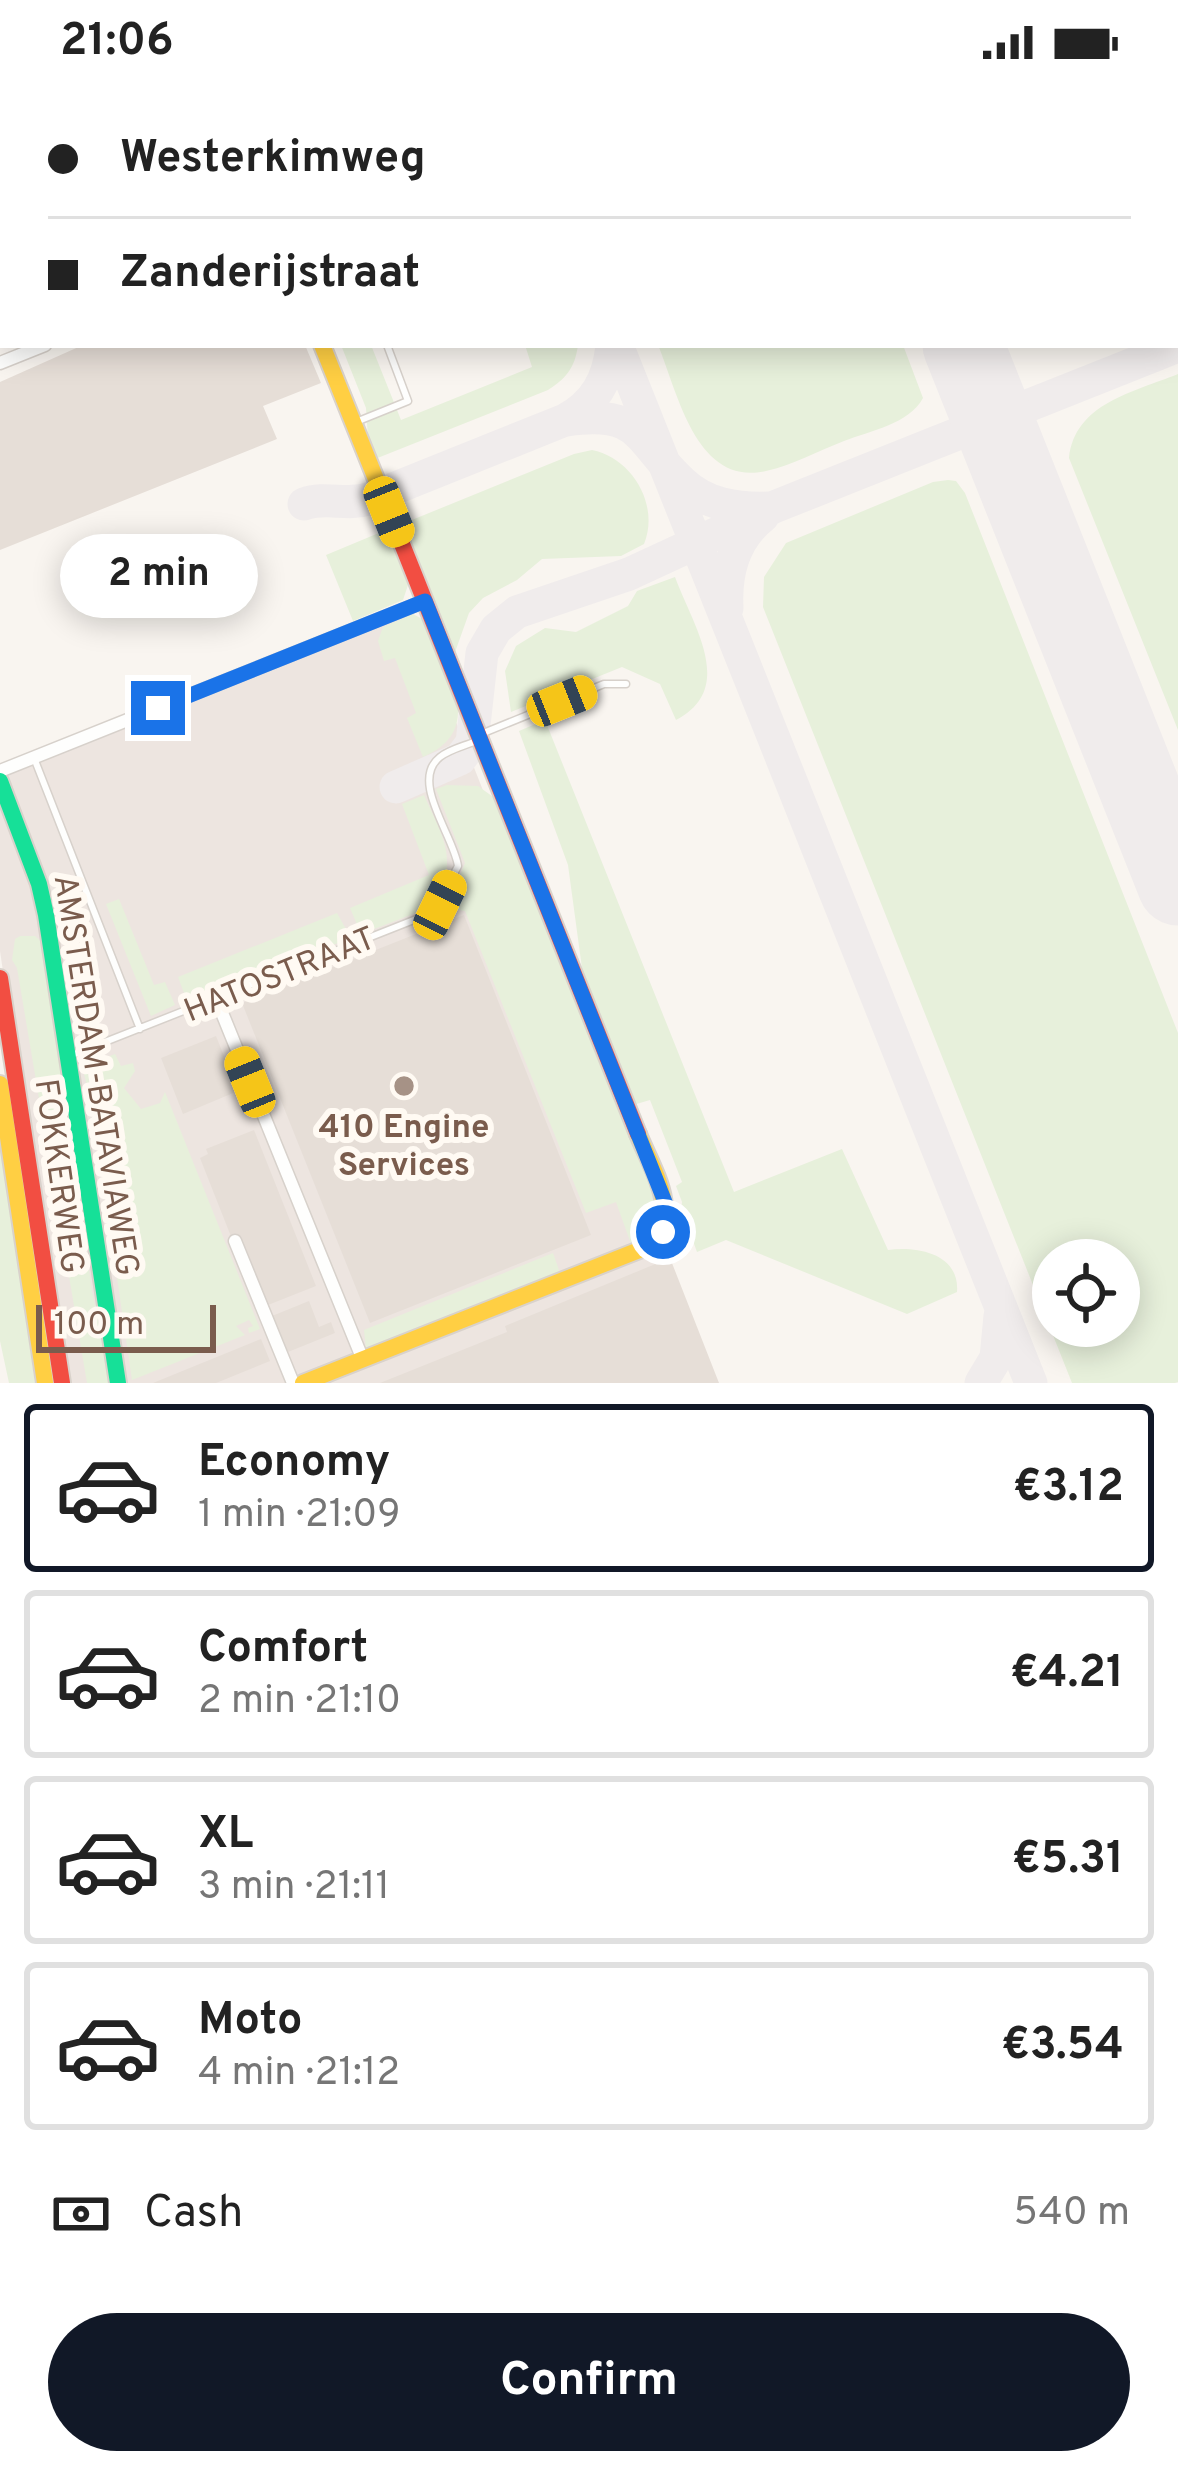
<!DOCTYPE html>
<html lang="en">
<head>
<meta charset="utf-8">
<style>
  body { margin:0; font-family:Overpass,sans-serif; background:#f6f6f6; color:#222; height:100vh; display:flex; flex-direction:column; font-size:45px; white-space:nowrap }
  * { box-sizing:border-box; margin:0 }
  p { font-size:39px; color:#767676 }
  .icon { flex:none; width:66px; height:66px; fill:none; stroke:currentColor; stroke-width:2; stroke-linecap:round; stroke-linejoin:round }
  .map { position:relative; height:1299px; overflow:hidden }
  .side { display:flex; flex-direction:column; background:#fff; flex:1 }
  .side>* { flex:none }
  .guide { position:absolute; left:0px; top:0px; width:1179px; height:264px; box-shadow:0 6px 30px #0003; display:grid; align-content:center; height:264px; padding:0 48px; background:#fff }
  .tools { position:absolute; left:1032px; top:1155px; display:grid; gap:24px }
  .tools a { display:grid; place-items:center; width:108px; height:108px; border-radius:50%; background:#fff; box-shadow:0 6px 30px #0003; font-size:60px }
  .scale { position:absolute; left:36px; bottom:30px; width:180px; box-sizing:border-box; padding-left:12px; border:6px solid #7a5c4d; border-top:0; font-size:33px; line-height:42px; white-space:nowrap; color:#7a5c4d; -webkit-text-stroke:9px #fffaf3; paint-order:stroke }
  .end { position:absolute; width:54px; height:54px; margin:-27px; border:15px solid #1a73e8; background:#fff; box-shadow:0 0 0 6px #fff }
  .from { border-radius:50% }
  .bubble { position:absolute; height:84px; border-radius:42px; background:#fff; box-shadow:0 6px 30px #0003; font-size:39px; font-weight:700; line-height:84px; text-align:center }
  .car { position:absolute; width:36px; height:72px; margin:-36px -18px; border-radius:15px; box-shadow:0 0 9px 3px #0007; background:linear-gradient(#f5c518 24%,#345 0 40%,#f5c518 0 76%,#345 0 86%,#f5c518 0) }
  .guide b { display:flex; align-items:center; gap:42px; height:114px; font-size:45px }
  .guide b+b { border-top:3px solid #e0e0e0 }
  .guide i { width:30px; height:30px; background:#222 }
  ul { padding:21px 0 0; list-style:none }
  li { display:flex; align-items:center; gap:36px; height:168px; margin:0 24px 18px; padding:0 24px; border:6px solid #e0e0e0; border-radius:12px }
  li div { flex:1 }
  li b { display:block; font-size:45px }
  li em { font-style:normal; font-weight:700 }
  li.on { border-color:#111827 }
  li>.icon { width:108px; height:108px; stroke-width:1.5 }
  .pay { display:flex; align-items:center; gap:30px; height:132px; padding:0 48px; font-size:45px }
  .pay p { margin-inline-start:auto }
  .cta { display:flex; gap:24px; margin-top:auto; padding:24px 48px }
  .cta a { flex:1; height:138px; border-radius:72px; background:#111827; color:#fff; font-size:48px; font-weight:700; line-height:138px; text-align:center }
  .status { display:flex; justify-content:space-between; align-items:center; height:84px; padding:0 60px; background:#fff; direction:ltr }
  .status svg { height:33px; fill:currentColor }
  .map>svg:first-child { display:block }
  .industrial { fill:#ede5e0 }
  .green { fill:#e7f0db; fill-rule:evenodd }
  .lines { fill:none; stroke-linecap:round; stroke-linejoin:round }
  .taxiway { stroke:#f0ecec; stroke-width:33 }
  .runway { stroke:#f0ecec; stroke-width:81 }
  .building { fill:#e6ded7 }
  .lane-casing { stroke:#d7d1cb; stroke-width:9 }
  .street-casing { stroke:#d7d1cb; stroke-width:15 }
  .fast-casing { stroke:#d9d2cb; stroke-width:20 }
  .slow-casing { stroke:#d9d2cb; stroke-width:20 }
  .jam-casing { stroke:#d9d2cb; stroke-width:20 }
  .lane { stroke:#fefefd; stroke-width:6 }
  .street { stroke:#fefefd; stroke-width:12 }
  .fast { stroke:#16e098; stroke-width:16 }
  .slow { stroke:#ffcf43; stroke-width:16 }
  .jam { stroke:#f24e42; stroke-width:16 }
  .route { stroke:#1a73e8; stroke-width:15 }
  .poi-dot { fill:#a69286; stroke:#fffaf3; stroke-width:4.5 }
  .labels { text-anchor:middle; stroke-width:12; stroke-linejoin:round; paint-order:stroke }
  .street-label { font-size:33px; fill:#7a5c4d; stroke:#fffaf3 }
  .poi-label { font-size:33px; font-weight:bold; fill:#7a5c4d; stroke:#fffaf3 }
</style>
</head>
<body>
<div class="status"><b>21:06</b><svg viewBox="0 0 49 12"><path d="M0 12V9h3v3zM5 12V6h3v6zM10 12V3h3v9zM15 12V0h3v12zM26 1h20v11H26zM47 4h2v5h-2z"/></svg></div>
<div class="map">
<svg width="1178" height="1299" viewBox="0 0 1178 1299">
  <rect width="100%" height="100%" fill="#f9f5f0"/>
  <path class="industrial" d="M411 524 717 1299H64L0 867V681Z"/>
  <path class="green" d="M341 261H371L401 336 532 283 525 261H578C575 283 567 294 548 306L375 375 368 355 366 324Z
    M658 261H903L923 314C909 340 870 347 844 357 818 367 793 381 766 387 696 403 678 309 658 261Z
    M1178 290V646L1069 374C1075 319 1134 308 1178 290Z
    M592 366C632 374 660 421 644 460L621 472 542 475 517 496 483 514 469 529 454 571 402 440 574 370Z
    M948 396 956 397 965 409 1178 949V1298L1175 1299H1072L763 523 764 493 786 459 933 398ZM1053 1176H1119V1242H1053Z
    M386 446 408 501 403 516 353 537 326 471Z
    M675 493C693 542 737 604 676 636L660 600 622 583 511 628 505 587 516 562 545 544 576 548 628 522 637 507Z
    M413 530 426 537C445 583 489 645 423 673L407 634 416 629 395 574 384 577 378 557 383 543Z
    M545 636 734 1108 842 1065 888 1166C918 1162 960 1170 957 1208L907 1230 726 1156 697 1168 693 1157 678 1146 682 1118 676 1102 682 1098 650 1016 633 1021 584 899 568 781 519 647Z
    M447 701 478 702 496 715 658 1120 651 1147 631 1160 616 1118 586 1129 465 827 446 824 465 779 436 705Z
    M424 711C444 756 459 774 434 822L361 850 350 824 429 791 402 720Z
    M119 815 154 901 165 898 175 921 151 932 106 820Z
    M337 829 351 854 187 917 178 893Z
    M20 852H35L45 861 92 1207 112 1299H87L17 884 12 876 15 855Z
    M115 970 121 982 133 979 135 987 124 1004 141 1025 160 1019 165 1008 260 1245 249 1249 248 1244 253 1242 249 1236 236 1242 245 1251 132 1296 91 1016 82 983Z
    M0 1054 35 1299H9L0 1257Z
    M553 1169 560 1189 366 1265 364 1246Z"/>
  <g class="lines">
    <path class="taxiway" d="M513 0 514 3
      M617 261 1031 1299
      M977 298C990 317 1001 326 1025 322
      M567 336C642 325 637 356 682 398 706 421 737 425 769 424
      M960 348C996 346 1003 366 1016 395
      M304 420C326 412 347 422 368 415L565 336C595 320 609 295 612 261
      M727 524C725 488 734 455 763 432
      M396 703 460 675 472 659 482 569 496 545 517 528 629 490 774 423 1178 262
      M981 1299 996 1274 1000 1232"/>
    <path class="runway" d="M859 0 860 3
      M963 261 1178 801"/>
  </g>
  <path class="building" d="M83 261H305L321 299 263 322 277 355 0 466V298Z
    M464 831 591 1151 370 1239 242 919Z
    M216 952 238 1007 183 1030 161 974Z
    M254 1046 316 1202 268 1221 240 1152 232 1155 200 1074 208 1070 206 1065Z
    M670 1174 719 1299H380L507 1248 505 1242Z
    M309 1217 319 1243 331 1238 335 1249 288 1268 272 1232Z
    M261 1255 270 1277 216 1299H153Z"/>
  <g class="lines">
    <g class="lane-casing">
      <path id="lane" d="M185 0 187 3
        M289 0 291 3
        M1155 0 1156 3
        M1176 54 1178 59
        M1 152 3 157
        M356 338 408 317 387 261
        M481 650 604 600H626
        M34 674 140 945
        M72 971 434 828 458 782C454 752 409 697 440 673 450 665 465 662 476 657"/>
    </g>
    <g class="street-casing">
      <path id="street" d="M149 0 150 3
        M218 0 220 3
        M0 279 45 261
        M0 687 425 517
        M216 914 363 1276
        M235 1157 293 1299"/>
    </g>
    <g class="fast-casing">
      <path id="fast" d="M0 697 39 800 46 831 118 1299"/>
    </g>
    <g class="slow-casing">
      <path id="slow" d="M322 261 390 430
        M0 1000 45 1299
        M303 1299 652 1161C680 1125 653 1087 638 1050"/>
    </g>
    <g class="jam-casing">
      <path id="jam" d="M390 430 638 1050
        M0 894 62 1299"/>
    </g>
    <use href="#lane" class="lane"/>
    <use href="#street" class="street"/>
    <use href="#fast" class="fast"/>
    <use href="#slow" class="slow"/>
    <use href="#jam" class="jam"/>
  </g>
  <g class="lines">
    <path class="route" d="M158 624 425 517 667 1123 663 1148"/>
  </g>
  <circle class="poi-dot" cx="404" cy="1002" r="12"/>
  <g class="labels">
    <g class="street-label">
      <text transform="translate(279 889) rotate(-22)" y="12">HATOSTRAAT</text>
      <text transform="translate(98 991) rotate(81)" y="12">AMSTERDAM-BATAVIAWEG</text>
      <text transform="translate(61 1092) rotate(82)" y="12">FOKKERWEG</text>
    </g>
    <g class="poi-label">
      <text x="404" y="1053">410 Engine<tspan x="404" dy="38">Services</tspan></text>
    </g>
  </g>
</svg>
<div class="tools">
<a><svg class="icon" aria-label="locate" viewBox="0 0 24 24"><circle cx="12" cy="12" r="6"/><path d="M12 2v4M12 18v4M2 12h4M18 12h4"/></svg></a>
</div>
<div class="scale">100 m</div>
<i class="end from" style="left:663px;top:1148px"></i>
<i class="end" style="left:158px;top:624px"></i>
<div class="bubble" style="left:60px;top:450px;width:198px">2 min</div>
<i class="car" style="left:389px;top:428px;rotate:158deg"></i>
<i class="car" style="left:562px;top:617px;rotate:68deg"></i>
<i class="car" style="left:440px;top:821px;rotate:26deg"></i>
<i class="car" style="left:250px;top:998px;rotate:338deg"></i>
<div class="guide">
<b><i class="from"></i>Westerkimweg</b>
<b><i></i>Zanderijstraat</b>
</div>
</div>
<section class="side">
<ul>
<li class="on"><svg class="icon" aria-label="car" viewBox="0 0 24 24"><path d="M5 17H2v-5l4-1 3-4h7l3 4 3 1v5h-3M9 17h6M6 11h13"/><circle cx="7" cy="17" r="2"/><circle cx="17" cy="17" r="2"/></svg><div><b>Economy</b><p>1 min · 21:09</p></div><em>€3.12</em></li>
<li><svg class="icon" aria-label="car" viewBox="0 0 24 24"><path d="M5 17H2v-5l4-1 3-4h7l3 4 3 1v5h-3M9 17h6M6 11h13"/><circle cx="7" cy="17" r="2"/><circle cx="17" cy="17" r="2"/></svg><div><b>Comfort</b><p>2 min · 21:10</p></div><em>€4.21</em></li>
<li><svg class="icon" aria-label="car" viewBox="0 0 24 24"><path d="M5 17H2v-5l4-1 3-4h7l3 4 3 1v5h-3M9 17h6M6 11h13"/><circle cx="7" cy="17" r="2"/><circle cx="17" cy="17" r="2"/></svg><div><b>XL</b><p>3 min · 21:11</p></div><em>€5.31</em></li>
<li><svg class="icon" aria-label="car" viewBox="0 0 24 24"><path d="M5 17H2v-5l4-1 3-4h7l3 4 3 1v5h-3M9 17h6M6 11h13"/><circle cx="7" cy="17" r="2"/><circle cx="17" cy="17" r="2"/></svg><div><b>Moto</b><p>4 min · 21:12</p></div><em>€3.54</em></li>
</ul>
<div class="pay"><svg class="icon" aria-label="cash" viewBox="0 0 24 24"><path d="M3 7h18v10H3z"/><circle cx="12" cy="12" r="2"/></svg>Cash<p>540 m</p></div>
<div class="cta"><a>Confirm</a></div>
</section>
</body>
</html>
